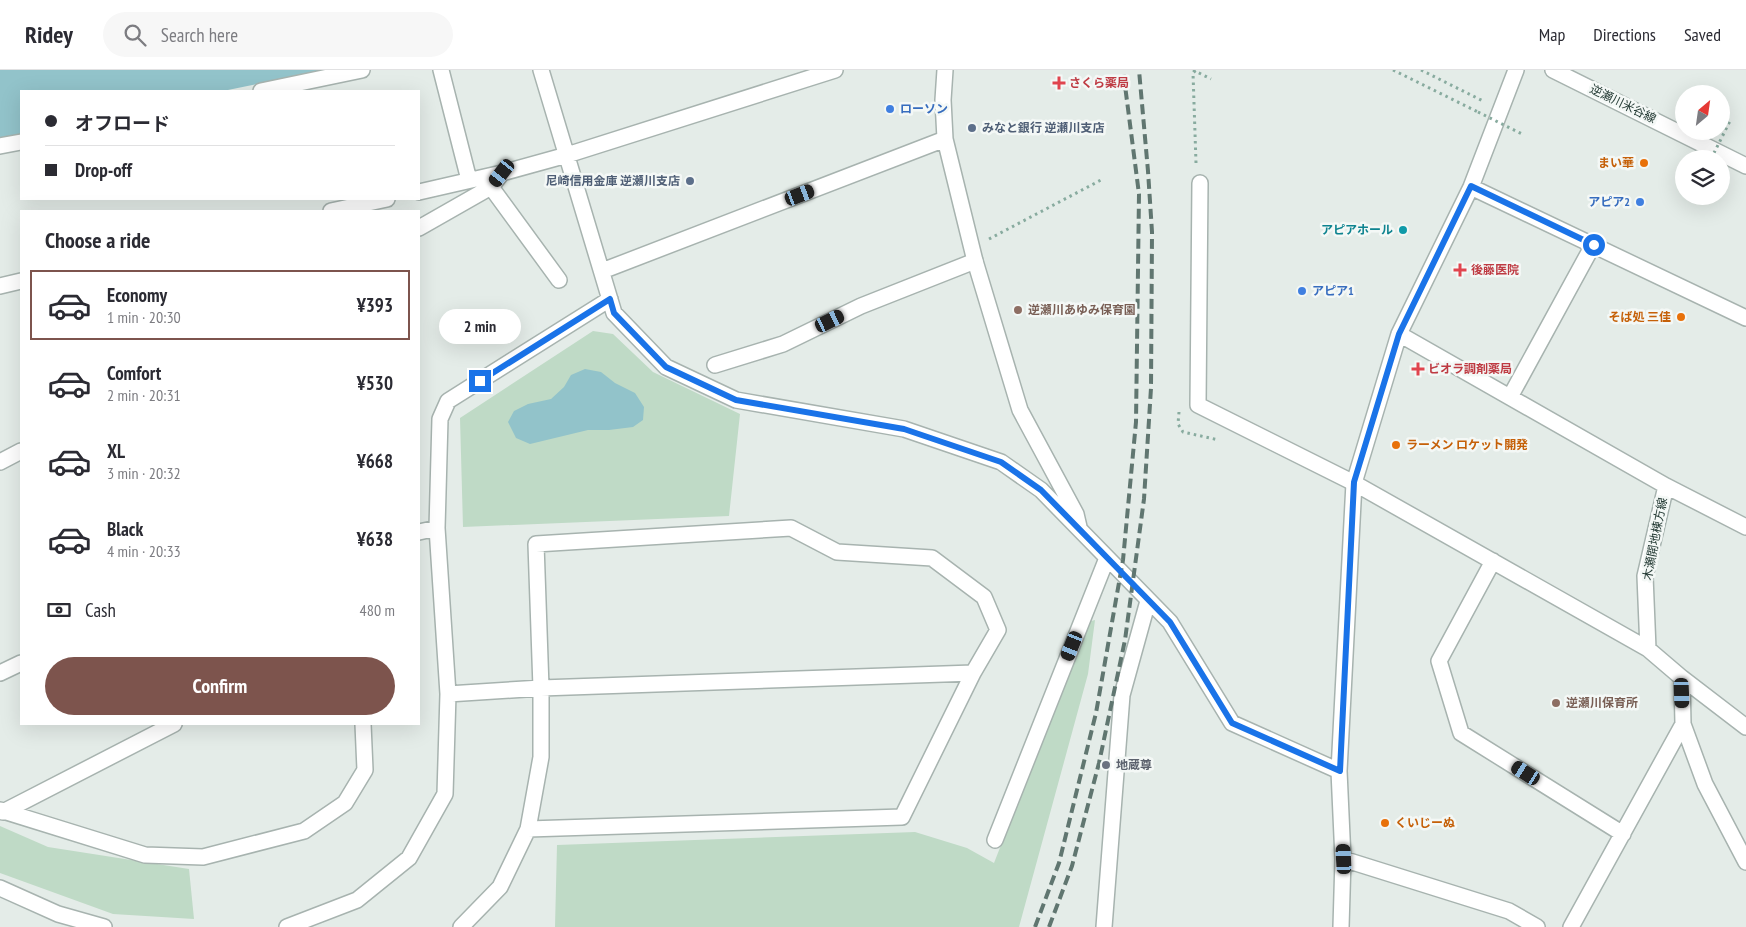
<!DOCTYPE html>
<html lang="en">
<head>
<meta charset="utf-8">
<style>
  body { margin:0; font-family:"PT Sans Narrow","Noto Sans JP",sans-serif; background:#f7f7f7; color:#2b2b33; height:100vh; display:flex; flex-direction:column; font-size:19px; white-space:nowrap }
  * { box-sizing:border-box; margin:0 }
  p { font-size:16px; color:#7c7c81 }
  .icon { flex:none; width:28px; height:28px; fill:none; stroke:currentColor; stroke-width:2; stroke-linecap:round; stroke-linejoin:round }
  .map { position:relative; flex:1; overflow:hidden }
  .drawer { position:absolute; left:20px; top:140px; width:400px; height:515px; display:flex; flex-direction:column; background:#fff; border-radius:0px; box-shadow:0 5px 20px #0002 }
  .drawer>* { flex:none }
  .top-card { position:absolute; left:20px; top:20px; width:400px; height:110px; border-radius:0px; box-shadow:0 5px 20px #0002; display:grid; align-content:center; height:110px; padding:0 25px; background:#fff }
  .needle { width:32px; rotate:29deg }
  .buttons { position:absolute; left:1675px; top:15px; display:grid; gap:10px }
  .buttons a { display:grid; place-items:center; width:55px; height:55px; border-radius:50%; background:#fff; box-shadow:0 5px 20px #0002; font-size:25px }
  .end { position:absolute; width:22px; height:22px; margin:-11px; border:6px solid #1a73e8; background:#fff; box-shadow:0 0 0 2px #fff }
  .from { border-radius:50% }
  .bubble { position:absolute; height:35px; border-radius:18px; background:#fff; box-shadow:0 5px 20px #0002; font-size:16px; font-weight:700; line-height:35px; text-align:center }
  .car { position:absolute; width:15px; height:30px; margin:-15px -8px; border-radius:6px; box-shadow:0 0 4px 1px #0007; background:linear-gradient(#222 24%,#8ab4d8 0 40%,#222 0 76%,#8ab4d8 0 86%,#222 0) }
  .top-card b { display:flex; align-items:center; gap:18px; height:48px; font-size:19px }
  .top-card b+b { border-top:1px solid #e1e1e2 }
  .top-card i { width:12px; height:12px; background:#2b2b33 }
  ul { padding:0; list-style:none }
  li { display:flex; align-items:center; gap:15px; height:70px; margin:0 10px 8px; padding:0 15px; border:2px solid transparent; border-radius:0px }
  li div { flex:1 }
  li b { display:block; font-size:19px }
  li em { font-style:normal; font-weight:700 }
  li.active { border-color:#7d544d }
  li>.icon { width:45px; height:45px; stroke-width:1.5 }
  h2 { padding:0 25px; font-size:22px; line-height:60px }
  .pay { display:flex; align-items:center; gap:12px; height:55px; padding:0 25px; font-size:19px }
  .pay p { margin-inline-start:auto }
  .button { display:flex; gap:10px; margin-top:auto; padding:10px 25px }
  .button a { flex:1; height:58px; border-radius:30px; background:#7d544d; color:#fff; font-size:20px; font-weight:700; line-height:58px; text-align:center }
  header { display:flex; align-items:center; gap:30px; box-sizing:border-box; height:70px; padding:0 25px; background:#fff; border-bottom:1px solid #e1e1e2 }
  header strong { font-size:24px }
  nav { display:flex; gap:28px; margin-inline-start:auto; font-size:18px }
  .search { width:350px; height:45px; background:#f7f7f7; display:flex; align-items:center; gap:12px; box-sizing:border-box; padding:0 18px; border-radius:28px; color:#7c7c81; font-size:19px }
  .map>svg:first-child { display:block }
  .green { fill:#bfdac6 }
  .water { fill:#92c3ca }
  .lines { fill:none; stroke-linecap:round; stroke-linejoin:round }
  .service-casing { stroke:#a7b3af; stroke-width:18 }
  .minor-casing { stroke:#a7b3af; stroke-width:18 }
  .tertiary-casing { stroke:#a7b3af; stroke-width:18 }
  .path { stroke:#88ab9f; stroke-width:3; stroke-dasharray:2.5 4; stroke-linecap:butt }
  .service { stroke:#fff; stroke-width:15 }
  .minor { stroke:#fff; stroke-width:15 }
  .tertiary { stroke:#fff; stroke-width:15 }
  .rail { stroke:#607670; stroke-width:4; stroke-dasharray:10 5; stroke-linecap:butt }
  .path-bridge { stroke:#88ab9f; stroke-width:3; stroke-dasharray:2.5 4; stroke-linecap:butt }
  .route { stroke:#1a73e8; stroke-width:6 }
  .health-dot { fill:#e0444e; stroke:#f4f8f6; stroke-width:2 }
  .shop-dot { fill:#3f7fe0; stroke:#f4f8f6; stroke-width:2 }
  .service-dot { fill:#5c6f8a; stroke:#f4f8f6; stroke-width:2 }
  .food-dot { fill:#e8710a; stroke:#f4f8f6; stroke-width:2 }
  .culture-dot { fill:#0f9aa8; stroke:#f4f8f6; stroke-width:2 }
  .education-dot { fill:#8d6e63; stroke:#f4f8f6; stroke-width:2 }
  .worship-dot { fill:#6b7280; stroke:#f4f8f6; stroke-width:2 }
  .labels { text-anchor:middle; stroke-width:5; stroke-linejoin:round; paint-order:stroke }
  .health-label { font-size:12px; font-weight:bold; fill:#be3a42; stroke:#f4f8f6; text-anchor:start }
  .street-label { font-size:12px; fill:#253b35; stroke:#f4f8f6 }
  .shop-label { font-size:12px; font-weight:bold; fill:#366cbe; stroke:#f4f8f6; text-anchor:start }
  .service-label { font-size:12px; font-weight:bold; fill:#4e5e75; stroke:#f4f8f6; text-anchor:start }
  .food-label { font-size:12px; font-weight:bold; fill:#c56008; stroke:#f4f8f6; text-anchor:end }
  .culture-label { font-size:12px; font-weight:bold; fill:#0d838f; stroke:#f4f8f6; text-anchor:end }
  .education-label { font-size:12px; font-weight:bold; fill:#785e54; stroke:#f4f8f6; text-anchor:start }
  .worship-label { font-size:12px; font-weight:bold; fill:#5b616d; stroke:#f4f8f6; text-anchor:start }
</style>
</head>
<body>
<header>
<strong>Ridey</strong>
<div class="search"><svg class="icon" aria-label="search" viewBox="0 0 24 24"><circle cx="10" cy="10" r="6"/><path d="M15 15l6 6"/></svg>Search here</div>
<nav><a>Map</a><a>Directions</a><a>Saved</a></nav>
</header>
<div class="map">
<svg width="1746" height="857" viewBox="0 0 1746 857">
  <rect width="100%" height="100%" fill="#e4ece8"/>
  <path class="green" d="M593 261 613 264 653 302 740 344 729 446 463 457 460 348Z
    M1095 550 1088 604 1019 857H555L557 775 915 762 967 778 994 793 1088 552Z
    M0 756 48 777 189 799 194 849 113 844 0 803Z"/>
  <path class="water" d="M0 0H324L223 21H21V65L0 70Z
    M585 299 601 302 615 313 635 323 644 337 643 350 633 357 609 360H588L530 374 516 368 508 352 514 341 528 334 551 329 564 317 571 305Z"/>
  <g class="lines">
    <g class="service-casing">
      <path id="service" d="M1200 113 1198 335 1354 413
        M491 117 559 210
        M715 295 783 274 861 236 975 191"/>
    </g>
    <g class="minor-casing">
      <path id="minor" d="M441 0 469 110
        M541 0 614 243 666 297 736 330 904 359 1001 392 1041 420 1170 552 1232 653 1339 701
        M945 0 943 30 945 69 975 191 1020 340 1076 444 1079 457
        M261 21 362 0
        M0 76 21 72
        M1471 117 1746 248
        M419 122 502 103 567 85 835 0
        M331 141 387 129
        M419 158 491 117 502 103
        M602 201 945 69
        M0 216 21 211
        M1399 264 1666 416 1746 457
        M1510 327 1593 175
        M0 392 21 381
        M1354 413 1648 579
        M1666 416 1645 506 1648 579 1682 608 1683 654 1705 714 1746 792
        M419 462 437 458
        M1493 491 1439 591 1461 663 1623 764
        M0 603 21 593
        M1682 608 1746 657
        M448 624 541 618 973 603
        M0 740 145 785 203 787 304 761 345 733 365 700 363 654
        M3 742 174 654
        M995 770 1107 488
        M1343 789 1509 841 1537 857
        M0 818 58 844 104 857
        M287 857 357 830 409 788 445 724 448 624 437 458 440 349 448 331 610 229
        M461 857 500 817 528 759 541 687V618L536 474 791 458 837 482 932 488 984 527 998 560 973 603 902 747 528 759
        M1104 857 1122 625 1148 531
        M1341 857 1343 789 1339 701 1354 413 1399 264 1471 117 1516 0
        M1571 857 1683 654"/>
    </g>
    <g class="tertiary-casing">
      <path id="tertiary" d="M1553 0 1746 96"/>
    </g>
    <path class="path" d="M1393 0 1478 42
      M1421 0 1483 31
      M1196 93 1193 3 1196 0
      M989 169 1101 110
      M1179 342 1178 354 1183 362 1219 370"/>
    <use href="#service" class="service"/>
    <use href="#minor" class="minor"/>
    <use href="#tertiary" class="tertiary"/>
    <path class="rail" d="M1035 857 1059 793 1096 643 1123 490 1136 352 1139 124 1123 0
      M1049 857 1072 796 1099 693 1125 570 1144 429 1151 318 1152 162 1148 101 1139 0"/>
    <path class="path-bridge" d="M1193 0 1211 9
      M1478 42 1522 64
      M1711 89 1731 49"/>
  </g>
  <g class="lines">
    <path class="route" d="M480 311 610 229 614 243 666 297 736 330 904 359 1001 392 1041 420 1170 552 1232 653 1340 701 1354 412 1399 264 1471 116 1594 175"/>
  </g>
  <g class="health-dot">
    <path d="M1056.5 5.5h5v5h5v5h-5v5h-5v-5h-5v-5h5z"/>
    <path d="M1457.5 192.5h5v5h5v5h-5v5h-5v-5h-5v-5h5z"/>
    <path d="M1415.5 291.5h5v5h5v5h-5v5h-5v-5h-5v-5h5z"/>
  </g>
  <g class="shop-dot">
    <circle cx="890" cy="39" r="5"/>
    <circle cx="1640" cy="132" r="5"/>
    <circle cx="1302" cy="221" r="5"/>
  </g>
  <g class="service-dot">
    <circle cx="972" cy="58" r="5"/>
    <circle cx="690" cy="111" r="5"/>
  </g>
  <g class="food-dot">
    <circle cx="1644" cy="93" r="5"/>
    <circle cx="1681" cy="247" r="5"/>
    <circle cx="1396" cy="375" r="5"/>
    <circle cx="1385" cy="753" r="5"/>
  </g>
  <circle class="culture-dot" cx="1403" cy="160" r="5"/>
  <g class="education-dot">
    <circle cx="1018" cy="240" r="5"/>
    <circle cx="1556" cy="633" r="5"/>
  </g>
  <circle class="worship-dot" cx="1106" cy="695" r="5"/>
  <g class="labels">
    <g class="health-label">
      <text x="1069" y="17">さくら薬局</text>
      <text x="1471" y="204">後藤医院</text>
      <text x="1428" y="303">ビオラ調剤薬局</text>
    </g>
    <g class="street-label">
      <text transform="translate(1623 34) rotate(26)" y="4">逆瀬川米谷線</text>
      <text transform="translate(1655 469) rotate(-79)" y="4">木瀬開地棟方線</text>
    </g>
    <g class="shop-label">
      <text x="900" y="43">ローソン</text>
      <text x="1630" y="136" text-anchor="end">アピア2</text>
      <text x="1312" y="225">アピア1</text>
    </g>
    <g class="service-label">
      <text x="982" y="62">みなと銀行 逆瀬川支店</text>
      <text x="680" y="115" text-anchor="end">尼崎信用金庫 逆瀬川支店</text>
    </g>
    <g class="food-label">
      <text x="1634" y="97">まい華</text>
      <text x="1671" y="251">そば処 三佳</text>
      <text x="1406" y="379" text-anchor="start">ラーメン ロケット開発</text>
      <text x="1395" y="757" text-anchor="start">くいじーぬ</text>
    </g>
    <g class="culture-label">
      <text x="1393" y="164">アピアホール</text>
    </g>
    <g class="education-label">
      <text x="1028" y="244">逆瀬川あゆみ保育園</text>
      <text x="1566" y="637">逆瀬川保育所</text>
    </g>
    <g class="worship-label">
      <text x="1116" y="699">地蔵尊</text>
    </g>
  </g>
</svg>
<div class="buttons">
<a><svg class="needle" viewBox="-14 -14 28 28"><path d="M0-13l5 13h-10z" fill="#e53935"/><path d="M0 13l5-13h-10z" fill="#7c7c81"/></svg></a>
<a><svg class="icon" aria-label="layers" viewBox="0 0 24 24"><path d="M12 4l9 5-9 5-9-5zM3 14l9 5 9-5"/></svg></a>
</div>
<i class="end from" style="left:1594px;top:175px"></i>
<i class="end" style="left:480px;top:311px"></i>
<div class="bubble" style="left:439px;top:239px;width:82px">2 min</div>
<i class="car" style="left:502px;top:103px;rotate:218deg"></i>
<i class="car" style="left:800px;top:125px;rotate:69deg"></i>
<i class="car" style="left:830px;top:251px;rotate:64deg"></i>
<i class="car" style="left:1072px;top:576px;rotate:202deg"></i>
<i class="car" style="left:1682px;top:623px;rotate:178deg"></i>
<i class="car" style="left:1526px;top:703px;rotate:302deg"></i>
<i class="car" style="left:1344px;top:789px;rotate:357deg"></i>
<div class="top-card">
<b><i class="from"></i>オフロード</b>
<b><i></i>Drop-off</b>
</div>
<section class="drawer">
<h2>Choose a ride</h2>
<ul>
<li class="active"><svg class="icon" aria-label="car" viewBox="0 0 24 24"><path d="M5 17H2v-5l4-1 3-4h7l3 4 3 1v5h-3M9 17h6M6 11h13"/><circle cx="7" cy="17" r="2"/><circle cx="17" cy="17" r="2"/></svg><div><b>Economy</b><p>1 min · 20:30</p></div><em>¥393</em></li>
<li><svg class="icon" aria-label="car" viewBox="0 0 24 24"><path d="M5 17H2v-5l4-1 3-4h7l3 4 3 1v5h-3M9 17h6M6 11h13"/><circle cx="7" cy="17" r="2"/><circle cx="17" cy="17" r="2"/></svg><div><b>Comfort</b><p>2 min · 20:31</p></div><em>¥530</em></li>
<li><svg class="icon" aria-label="car" viewBox="0 0 24 24"><path d="M5 17H2v-5l4-1 3-4h7l3 4 3 1v5h-3M9 17h6M6 11h13"/><circle cx="7" cy="17" r="2"/><circle cx="17" cy="17" r="2"/></svg><div><b>XL</b><p>3 min · 20:32</p></div><em>¥668</em></li>
<li><svg class="icon" aria-label="car" viewBox="0 0 24 24"><path d="M5 17H2v-5l4-1 3-4h7l3 4 3 1v5h-3M9 17h6M6 11h13"/><circle cx="7" cy="17" r="2"/><circle cx="17" cy="17" r="2"/></svg><div><b>Black</b><p>4 min · 20:33</p></div><em>¥638</em></li>
</ul>
<div class="pay"><svg class="icon" aria-label="cash" viewBox="0 0 24 24"><path d="M3 7h18v10H3z"/><circle cx="12" cy="12" r="2"/></svg>Cash<p>480 m</p></div>
<div class="button"><a>Confirm</a></div>
</section>
</div>
</body>
</html>
